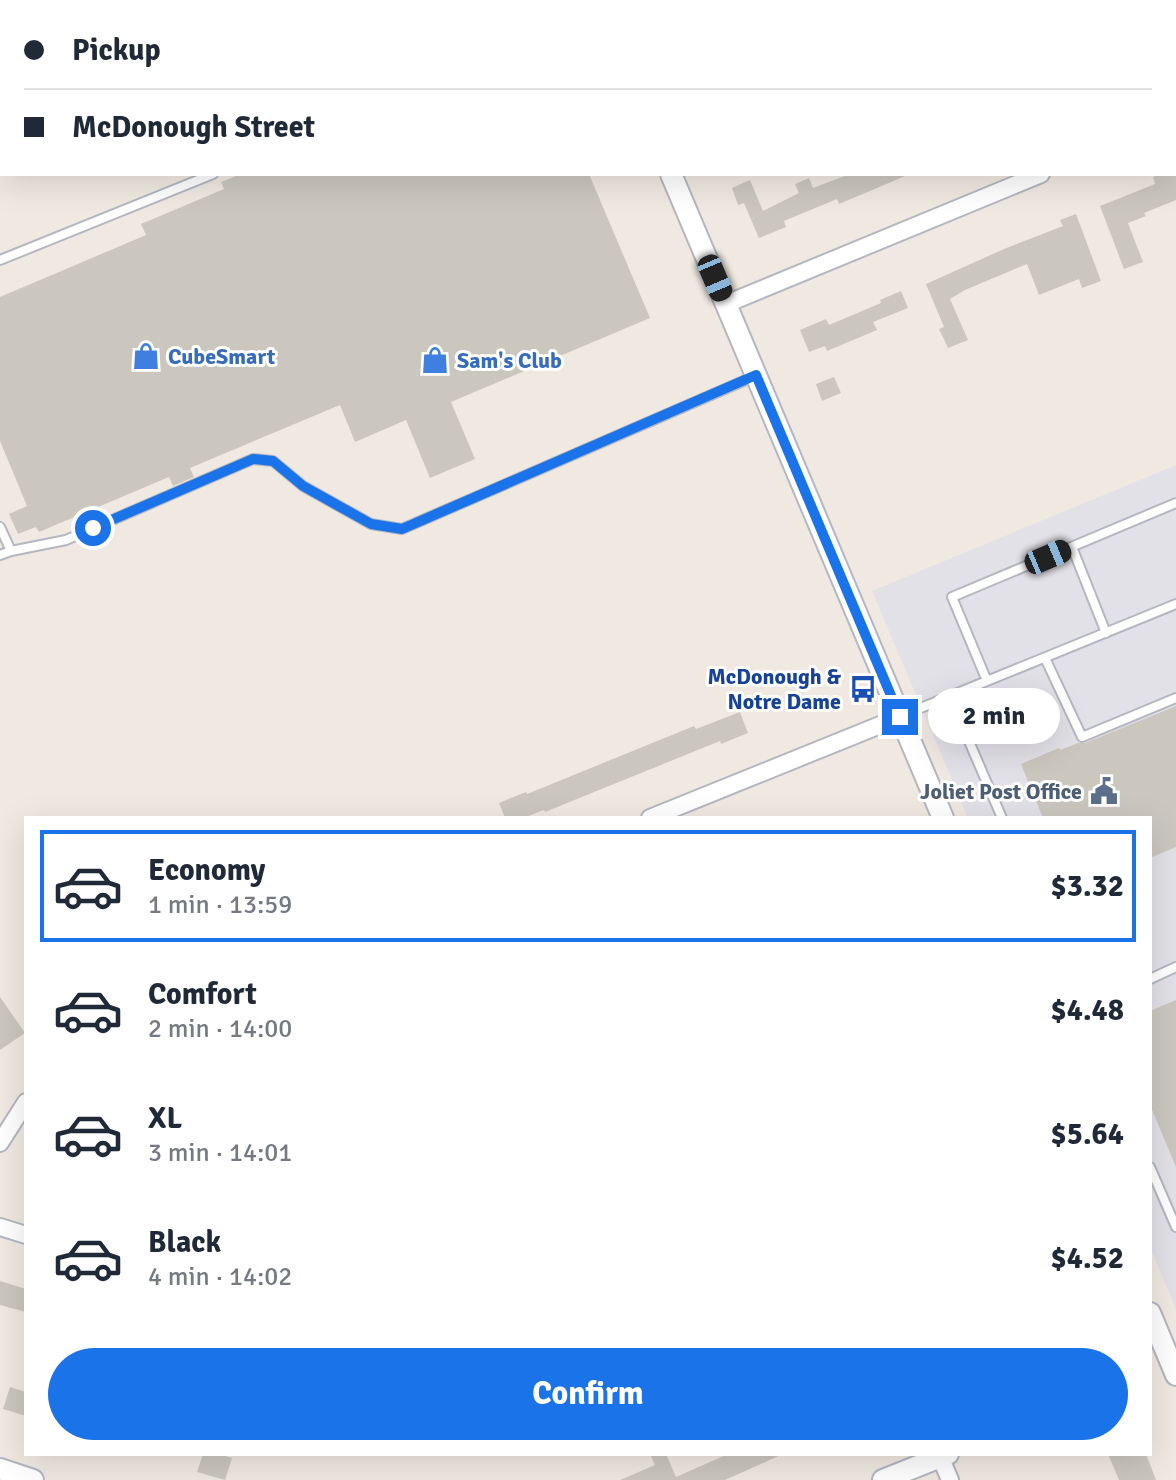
<!DOCTYPE html>
<html lang="en">
<head>
<meta charset="utf-8">
<style>
  body { margin:0; font-family:Signika,sans-serif; background:#f6f6f7; color:#1f2937; height:100vh; display:flex; flex-direction:column; font-size:30px; white-space:nowrap }
  * { box-sizing:border-box; margin:0 }
  p { font-size:26px; color:#747a83 }
  .icon { flex:none; width:44px; height:44px; fill:none; stroke:currentColor; stroke-width:2; stroke-linecap:round; stroke-linejoin:round }
  .map { position:relative; flex:1; overflow:hidden }
  .panel { position:absolute; left:24px; top:816px; width:1128px; height:640px; display:flex; flex-direction:column; background:#fff; border-radius:0px; box-shadow:0 8px 32px #0002 }
  .panel>* { flex:none }
  .top-card { position:absolute; left:0px; top:0px; width:1176px; height:176px; box-shadow:0 8px 32px #0002; display:grid; align-content:center; height:176px; padding:0 24px; background:#fff }
  .end { position:absolute; width:36px; height:36px; margin:-18px; border:10px solid #1a73e8; background:#fff; box-shadow:0 0 0 4px #fff }
  .from { border-radius:50% }
  .bubble { position:absolute; height:56px; border-radius:28px; background:#fff; box-shadow:0 8px 32px #0002; font-size:26px; font-weight:800; line-height:56px; text-align:center }
  .car { position:absolute; width:24px; height:48px; margin:-24px -12px; border-radius:10px; box-shadow:0 0 6px 2px #0007; background:linear-gradient(#222 24%,#8ab4d8 0 40%,#222 0 76%,#8ab4d8 0 86%,#222 0) }
  .top-card b { display:flex; align-items:center; gap:28px; height:76px; font-size:30px }
  .top-card b+b { border-top:2px solid #e0e1e3 }
  .top-card i { width:20px; height:20px; background:#1f2937 }
  ul { padding:14px 0 0; list-style:none }
  li { display:flex; align-items:center; gap:24px; height:112px; margin:0 16px 12px; padding:0 8px; border:4px solid transparent; border-radius:0px }
  li div { flex:1 }
  li b { display:block; font-size:30px }
  li em { font-style:normal; font-weight:800 }
  li.selected { border-color:#1a73e8 }
  li>.icon { width:72px; height:72px; stroke-width:1.5 }
  .action { display:flex; gap:16px; margin-top:auto; padding:16px 24px }
  .action a { flex:1; height:92px; border-radius:48px; background:#1a73e8; color:#fff; font-size:32px; font-weight:800; line-height:92px; text-align:center }
  .map>svg:first-child { display:block }
  .industrial { fill:#e3e1e8 }
  .building { fill:#cbc7bf }
  .lines { fill:none; stroke-linecap:round; stroke-linejoin:round }
  .service-casing { stroke:#b4b7c1; stroke-width:12 }
  .minor-casing { stroke:#b4b7c1; stroke-width:20 }
  .tertiary-casing { stroke:#b4b7c1; stroke-width:24 }
  .service { stroke:#fff; stroke-width:8 }
  .minor { stroke:#fff; stroke-width:16 }
  .tertiary { stroke:#fff; stroke-width:20 }
  .route { stroke:#1a73e8; stroke-width:10 }
  .labels { text-anchor:middle; stroke-width:6; stroke-linejoin:round; paint-order:stroke }
  .shop-label { font-size:22px; font-weight:bold; fill:#366cbe; stroke:#fff; text-anchor:start }
  .transit-label { font-size:22px; font-weight:bold; fill:#164399; stroke:#fff; text-anchor:end }
  .service-label { font-size:22px; font-weight:bold; fill:#4e5e75; stroke:#fff; text-anchor:end }
</style>
</head>
<body>
<div class="map">
<svg width="1176" height="1480" viewBox="0 0 1176 1480">
  <rect width="100%" height="100%" fill="#efe9e1"/>
  <path class="industrial" d="M1176 465V1309L1150 1247V818H968L872 591Z"/>
  <path class="building" d="M241 174H589L650 318 451 402 475 459 430 478 406 420 355 442 340 405 190 468 194 477 173 486 169 477 39 532 36 527 18 534 9 514 27 506 0 441V297L146 235 141 224 224 189 221 182Z
    M850 174H910L839 204 837 199 784 221 786 227 759 238 744 203 738 205 732 188 750 180 763 211 799 193 795 184 809 178 813 188Z
    M1161 174H1176V200L1144 213 1146 216 1128 223 1143 262 1124 269 1100 206 1155 184 1153 177Z
    M1076 214 1101 281 1082 288 1079 279 1039 295 1027 264 965 290 950 299 968 340 948 348 939 329 944 327 926 284 1004 249 1063 226 1060 220Z
    M901 291 908 308 873 322 877 330 827 351 825 346 809 352 800 330 826 319 829 325 881 303 880 300Z
    M834 377 841 393 822 401 816 384Z
    M1176 706V847L1150 858V818H1043L1021 764 1059 748 1060 750 1078 743H1085Z
    M740 712 748 733 721 744 720 741 545 812 544 810 523 818H505L499 803 526 792 527 794 694 726 696 729Z
    M0 997 25 1033 0 1050Z
    M1176 1000V1167L1150 1105V1011Z
    M0 1281 26 1289V1312L0 1305Z
    M10 1387 26 1392V1416L3 1409Z
    M203 1454H218L232 1458 225 1480 197 1472Z
    M650 1454H666L676 1477 728 1454H783L725 1480H620L655 1465Z
    M1108 1454H1146L1156 1480H1119Z"/>
  <g class="lines">
    <g class="service-casing">
      <path id="service" d="M0 260 213 174
        M0 527 11 551 66 540 253 459 273 461 303 486 371 524 402 529 755 376
        M1072 547 1106 633
        M0 555 11 551
        M1045 658 1082 737 1176 698
        M987 681 952 597 1176 503
        M950 697 1002 818
        M901 716 1176 604
        M1150 979 1176 967
        M1150 1167 1176 1227"/>
    </g>
    <g class="minor-casing">
      <path id="minor" d="M770 2 775 0
        M1174 119 1176 118
        M726 304 1041 174
        M650 818 900 717
        M0 1143 26 1102
        M0 1227 26 1235
        M939 1454 950 1480"/>
    </g>
    <g class="tertiary-casing">
      <path id="tertiary" d="M596 0 597 2
        M671 174 943 818
        M1150 1313 1176 1375
        M0 1469 33 1480
        M883 1480 948 1454"/>
    </g>
    <use href="#service" class="service"/>
    <use href="#minor" class="minor"/>
    <use href="#tertiary" class="tertiary"/>
  </g>
  <g class="lines">
    <path class="route" d="M93 528 253 459 273 461 303 486 371 524 402 529 756 375 900 717"/>
  </g>
  <defs>
    <g id="shop-bare" transform="scale(2.16)"><path d="M-5-2.5h2.3a2.7 3.5 0 0 1 5.4 0H5L5.5 6h-11ZM-1.5-2.5h3a1.5 2.3 0 0 0-3 0Z" fill="#3f7fe0" stroke="#fff" stroke-width="2.5" paint-order="stroke"/></g>
    <g id="bus-bare" transform="scale(2.16)"><path d="M-5-6H5V4H4V6H2V4H-2V6H-4V4H-5ZM-3.5-4V0h7V-4ZM-3.5 1.2v1.5H-2V1.2ZM2 1.2v1.5H3.5V1.2Z" fill="#1a4fb4" stroke="#fff" stroke-width="2.5" paint-order="stroke"/></g>
    <g id="civic-bare" transform="scale(2.16)"><path d="M-.6-6.5H3V-4.5H.6V-3L4-1V1h2V6H-6V1h2V-1L-.6-3ZM-1.2 2.5V6h2.4V2.5Z" fill="#5c6f8a" stroke="#fff" stroke-width="2.5" paint-order="stroke"/></g>
  </defs>
  <g fill-rule="evenodd">
    <use href="#shop-bare" x="146" y="356"/>
    <use href="#shop-bare" x="435" y="360"/>
    <use href="#bus-bare" x="863" y="689"/>
    <use href="#civic-bare" x="1104" y="791"/>
  </g>
  <g class="labels">
    <g class="shop-label">
      <text x="168" y="364">CubeSmart</text>
      <text x="457" y="368">Sam's Club</text>
    </g>
    <g class="transit-label">
      <text x="841" y="684">McDonough &amp;<tspan x="841" dy="25">Notre Dame</tspan></text>
    </g>
    <g class="service-label">
      <text x="1082" y="799">Joliet Post Office</text>
    </g>
  </g>
</svg>
<i class="end from" style="left:93px;top:528px"></i>
<i class="end" style="left:900px;top:717px"></i>
<div class="bubble" style="left:928px;top:688px;width:132px">2 min</div>
<i class="car" style="left:715px;top:278px;rotate:157deg"></i>
<i class="car" style="left:1048px;top:557px;rotate:67deg"></i>
<div class="top-card">
<b><i class="from"></i>Pickup</b>
<b><i></i>McDonough Street</b>
</div>
<section class="panel">
<ul>
<li class="selected"><svg class="icon" aria-label="car" viewBox="0 0 24 24"><path d="M5 17H2v-5l4-1 3-4h7l3 4 3 1v5h-3M9 17h6M6 11h13"/><circle cx="7" cy="17" r="2"/><circle cx="17" cy="17" r="2"/></svg><div><b>Economy</b><p>1 min · 13:59</p></div><em>$3.32</em></li>
<li><svg class="icon" aria-label="car" viewBox="0 0 24 24"><path d="M5 17H2v-5l4-1 3-4h7l3 4 3 1v5h-3M9 17h6M6 11h13"/><circle cx="7" cy="17" r="2"/><circle cx="17" cy="17" r="2"/></svg><div><b>Comfort</b><p>2 min · 14:00</p></div><em>$4.48</em></li>
<li><svg class="icon" aria-label="car" viewBox="0 0 24 24"><path d="M5 17H2v-5l4-1 3-4h7l3 4 3 1v5h-3M9 17h6M6 11h13"/><circle cx="7" cy="17" r="2"/><circle cx="17" cy="17" r="2"/></svg><div><b>XL</b><p>3 min · 14:01</p></div><em>$5.64</em></li>
<li><svg class="icon" aria-label="car" viewBox="0 0 24 24"><path d="M5 17H2v-5l4-1 3-4h7l3 4 3 1v5h-3M9 17h6M6 11h13"/><circle cx="7" cy="17" r="2"/><circle cx="17" cy="17" r="2"/></svg><div><b>Black</b><p>4 min · 14:02</p></div><em>$4.52</em></li>
</ul>
<div class="action"><a>Confirm</a></div>
</section>
</div>
</body>
</html>
